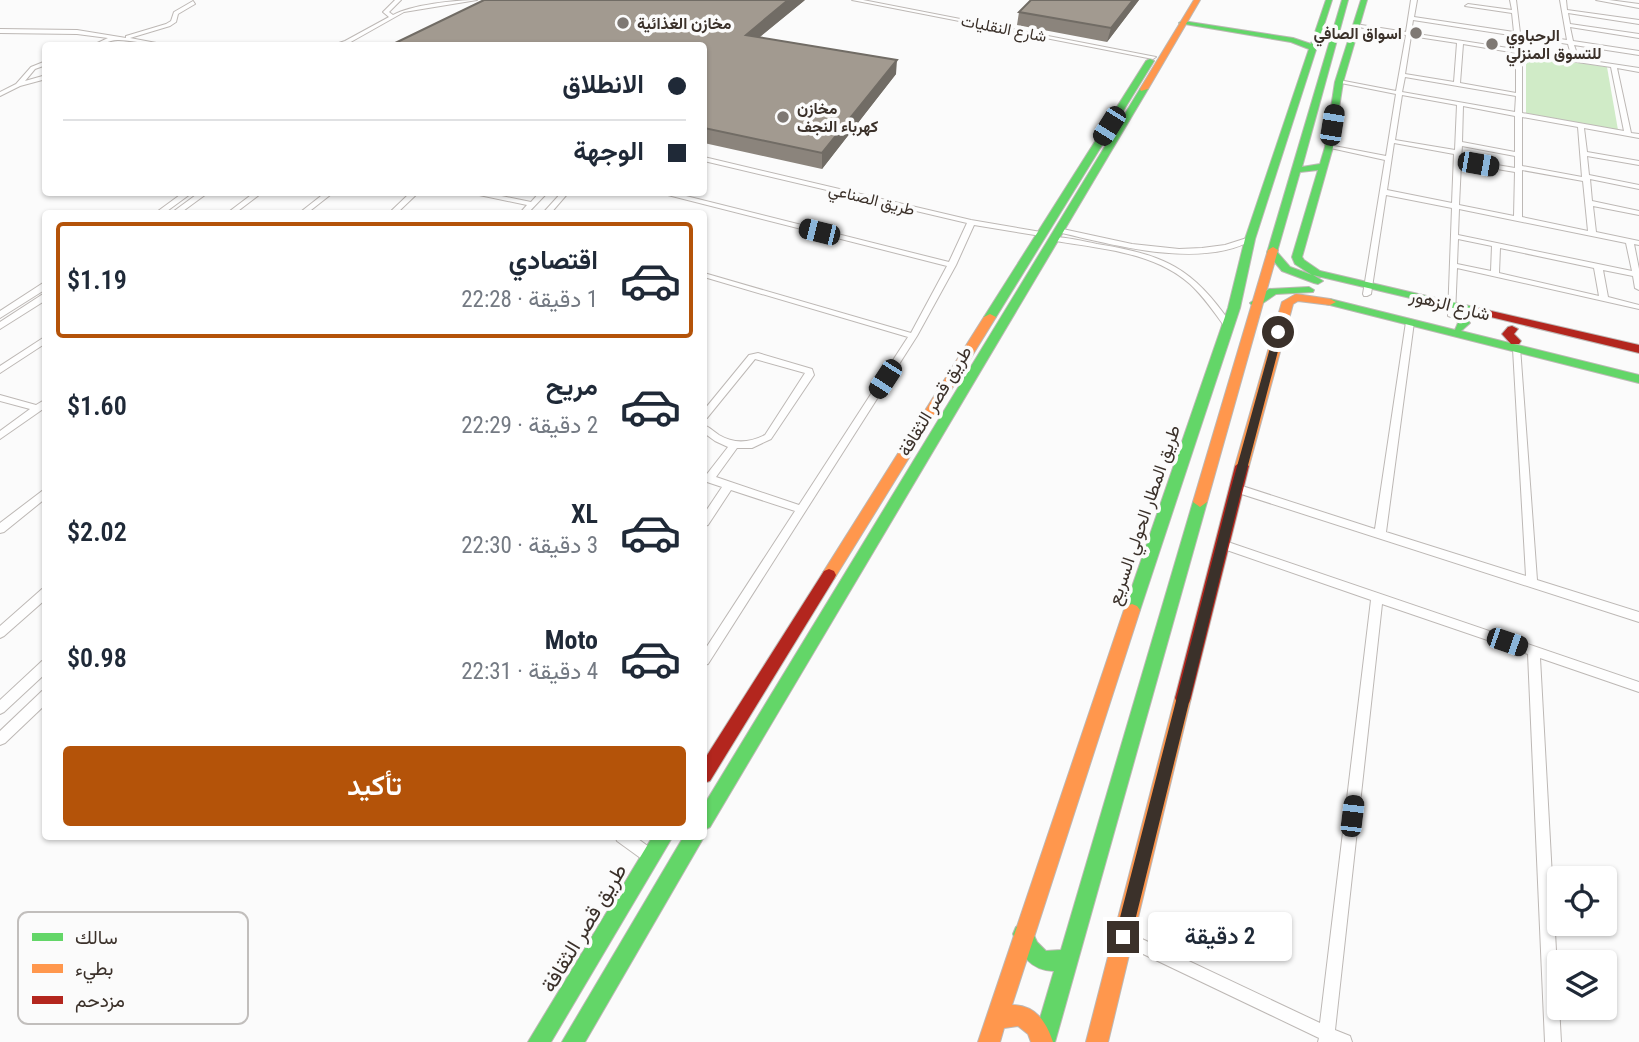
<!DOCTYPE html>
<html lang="ar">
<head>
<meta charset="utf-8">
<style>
  body { margin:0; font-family:"Roboto Condensed",Vazirmatn,sans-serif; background:#f6f6f7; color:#1f2937; direction:rtl; height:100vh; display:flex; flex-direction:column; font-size:26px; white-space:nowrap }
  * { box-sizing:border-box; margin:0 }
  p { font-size:23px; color:#747a83 }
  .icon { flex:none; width:38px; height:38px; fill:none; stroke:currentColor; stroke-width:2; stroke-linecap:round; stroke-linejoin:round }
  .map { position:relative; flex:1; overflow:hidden; direction:ltr }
  .panel { position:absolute; left:42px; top:210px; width:665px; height:630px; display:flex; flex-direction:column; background:#fff; border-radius:7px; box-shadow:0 2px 5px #0004; direction:rtl }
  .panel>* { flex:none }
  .banner { position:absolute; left:42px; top:42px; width:665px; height:154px; border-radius:7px; box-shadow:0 2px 5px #0004; direction:rtl; display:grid; align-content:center; height:154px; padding:0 21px; background:#fff }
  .fabs { position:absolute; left:1547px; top:866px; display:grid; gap:14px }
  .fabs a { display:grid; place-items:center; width:70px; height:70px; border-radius:7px; background:#fff; box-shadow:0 2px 5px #0004; font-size:35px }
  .end { position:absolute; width:32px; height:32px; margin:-16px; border:9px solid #3b312a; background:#fff; box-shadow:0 0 0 4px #fff }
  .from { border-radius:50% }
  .bubble { position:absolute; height:49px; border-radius:7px; background:#fff; box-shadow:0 2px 5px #0004; font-size:23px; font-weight:600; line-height:49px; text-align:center; direction:rtl }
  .car { position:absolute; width:21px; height:42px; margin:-21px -10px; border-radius:9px; box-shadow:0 0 5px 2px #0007; background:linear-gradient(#222 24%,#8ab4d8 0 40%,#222 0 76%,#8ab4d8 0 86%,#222 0) }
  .banner b { display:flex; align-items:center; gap:24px; height:66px; font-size:26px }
  .banner b+b { border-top:2px solid #e0e1e3 }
  .banner i { width:18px; height:18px; background:#1f2937 }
  ul { padding:12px 0 0; list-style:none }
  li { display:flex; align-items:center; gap:21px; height:116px; margin:0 14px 10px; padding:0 7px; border:4px solid transparent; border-radius:7px }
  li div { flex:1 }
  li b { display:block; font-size:26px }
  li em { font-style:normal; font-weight:600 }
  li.selected { border-color:#b45309 }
  li>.icon { width:63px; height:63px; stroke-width:1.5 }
  .cta { display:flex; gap:14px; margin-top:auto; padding:14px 21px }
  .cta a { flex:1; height:80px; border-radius:7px; background:#b45309; color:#fff; font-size:28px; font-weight:600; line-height:80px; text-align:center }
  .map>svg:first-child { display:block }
  .green { fill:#d0ebc7 }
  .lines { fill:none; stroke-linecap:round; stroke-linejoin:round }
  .street-casing { stroke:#bdb8b5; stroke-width:2 }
  .fast-casing { stroke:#bdb8b5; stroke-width:2 }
  .slow-casing { stroke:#bdb8b5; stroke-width:2 }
  .jam-casing { stroke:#bdb8b5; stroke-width:2 }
  .street { fill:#fefefe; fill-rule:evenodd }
  .fast { fill:#63d668; fill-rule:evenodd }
  .slow { fill:#ff974d; fill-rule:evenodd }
  .jam { fill:#b3261e; fill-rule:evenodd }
  .wall { fill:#8b847c }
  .shaded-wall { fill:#716c65 }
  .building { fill:#a29a90; stroke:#716c65; stroke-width:2 }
  .route { fill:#3b312a }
  .poi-dot { fill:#7e7873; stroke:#fbfbfb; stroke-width:2.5 }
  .labels { text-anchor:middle; stroke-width:7; stroke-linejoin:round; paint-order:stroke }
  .far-poi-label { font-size:16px; font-weight:bold; fill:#3b312a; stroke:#fbfbfb; text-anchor:start }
  .far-street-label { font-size:16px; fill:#3b312a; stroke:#fbfbfb }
  .street-label { font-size:18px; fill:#3b312a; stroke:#fbfbfb }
  .near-street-label { font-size:21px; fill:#3b312a; stroke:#fbfbfb }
  .key { fill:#fbfbfb; stroke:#c1bebc; stroke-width:2 }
  .key-label { font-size:19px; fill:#3b312a }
</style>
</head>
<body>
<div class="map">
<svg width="1639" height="1042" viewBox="0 0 1639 1042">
  <rect width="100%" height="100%" fill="#fbfbfb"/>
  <path class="green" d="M1526 55 1607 67 1618 130 1526 113Z"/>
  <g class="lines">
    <g class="street-casing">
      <path id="street" d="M395 0H401L389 12 393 15C411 5 455 0 477 0L404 12 349 43 330 46 345 41 389 17 383 12Z
        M852 0H863L1156 57 1153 59Z
        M1411 0H1417L1414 17 1514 32 1512 13 1465 6 1468 4 1512 10 1510 0H1516L1520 33 1567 40 1560 0H1566L1567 10 1639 20V24L1568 13 1570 24 1639 34V38L1570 27 1573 41 1639 51V55L1574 45 1579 59 1639 68V72L1617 68 1631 133 1639 134V138L1584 128 1587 152 1639 161V165L1587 156 1589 175 1639 185V189L1590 179 1592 201 1639 211V215L1593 206 1596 232 1639 241V245L1634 244 1639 269V290L1635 288 1633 276 1603 270 1608 297 1639 305V309L1457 268 1455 314 1451 317 1448 316 1452 208 1386 195 1371 294 1367 296H1364L1363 294 1385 160 1326 147 1329 145 1386 156 1396 94 1336 82 1339 80 1396 91 1406 35 1352 26 1355 24 1406 32ZM1413 20 1568 44 1572 58 1411 33ZM1411 36 1457 43 1454 82 1405 74ZM1463 44 1516 53V93L1460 83ZM1522 54 1611 67 1624 131 1522 113ZM1405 77 1516 96 1515 112 1402 92ZM1402 95 1457 105 1455 150 1395 140ZM1463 106 1515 116V152L1462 142ZM1522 117 1578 127 1582 177 1522 166ZM1394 143 1454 154 1452 203 1387 190ZM1462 146 1515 156V168L1461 159ZM1461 163 1515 172 1514 216 1459 205ZM1522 170 1583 181 1588 231 1522 217ZM1459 209 1626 243 1632 271 1458 235ZM1458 239 1492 246 1491 271 1457 264ZM1500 248 1594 268 1599 296 1499 273Z
        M1596 0H1609L1639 4V8Z
        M193 1 195 4 178 14 176 22 170 26 130 38 172 46C154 46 137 41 119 40 110 39 101 46 91 46L108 38 77 34 0 33V29L77 30 126 38V36L166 24 171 21 174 12Z
        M46 61V65L35 69 25 81 46 75V79L20 86 0 96V92L16 84 31 67Z
        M704 157 971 220 1041 232 1045 234 1041 236 974 225 956 265 917 336 708 664 704 665V651L795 511 731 490 708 525 704 526V514L722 487 704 481V474H707L728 447 715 441 704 433V425C709 427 713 431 719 435 734 444 749 443 765 435L805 373 755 359 707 418 704 419V410L749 355 758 353 812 369 814 375 771 439 752 448H737L716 477 799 505 908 337 704 277V273L911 333 947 266 656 192H670L949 262 967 223 704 161Z
        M184 192H193L163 214H154Z
        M200 192H209L179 214H170Z
        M255 192H263L234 214H226Z
        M326 192H334L306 214H298Z
        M411 192H419L396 214H388Z
        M465 192H482L531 202 540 192H548L527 214H519L527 205Z
        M562 192H569L550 214H542Z
        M1058 228 1132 244 1179 249 1202 248 1225 245 1250 237 1254 239C1203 270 1113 245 1058 232Z
        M1053 237C1067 237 1083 241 1097 244 1165 255 1192 267 1232 325L1228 328 1225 327C1214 312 1204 297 1190 284 1154 252 1102 249 1056 241H1053Z
        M43 283H46V289L0 318V311Z
        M43 294H46V300L0 329V322Z
        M1410 319 1414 322 1386 532 1526 576 1513 349 1517 346 1520 347 1537 580 1639 612V622L1232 491 1231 488 1236 484 1375 529 1406 322Z
        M46 336V343L0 373V366Z
        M0 395 36 405 46 399V407L0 439V431L30 409 0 401Z
        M46 488V498L4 532 0 533V523Z
        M1222 540 1639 682V692L1540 658 1561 1042H1545L1528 654 1382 604 1335 1030 1350 1036 1352 1042H1318L1319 1038 1118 942 1116 937 1118 932 1123 930 1320 1023 1371 600 1218 547 1217 544 1218 541Z
        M46 588V599L4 636 0 638V626L42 589Z
        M46 660V673L4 712 0 714V700L42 661Z
        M46 690V704L5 743 0 745V731L42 691Z
        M615 836H634L656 852 658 857 656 862 651 864 646 862 617 841Z"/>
    </g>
    <g class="fast-casing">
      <path id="fast" d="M1326 0H1332L1255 239 1240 308 1140 610 1137 614 1132 616 1127 614 1124 610 1228 308 1245 239 1309 49 1291 42 1179 23 1183 21 1293 38 1311 44Z
        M1342 0H1348L1302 167 1320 164 1325 147 1335 82 1361 0H1367L1343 82 1333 147 1302 257 1304 260 1320 271 1478 308V312L1474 313 1313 275 1323 281 1318 284 1314 283 1282 271 1267 253ZM1318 170 1292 257 1295 264 1312 275 1290 267 1277 252 1300 172Z
        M1150 59 1154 61 996 317 990 320 986 319 984 317 1146 61Z
        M1144 87 1148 89 710 827 704 830V805L1140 89Z
        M1309 287 1314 290 1313 292 1276 294 1260 305H1252L1250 303 1269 289Z
        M1330 299 1455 330 1458 323 1453 316 1459 313 1463 314 1470 323 1461 331 1639 375V383L1326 304 1324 302Z
        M1200 497 1207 502 1055 1042H1033L1054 971C1030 970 1021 955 1013 934L1016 927 1023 924 1030 927 1037 942 1046 951 1061 950 1193 502Z
        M704 834V836L701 842 585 1042H562L684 836H704Z
        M653 836H673L551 1042H528Z"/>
    </g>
    <g class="slow-casing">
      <path id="slow" d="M1194 0H1200L1148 89 1141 91 1140 89Z
        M1273 247 1278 250 1207 502 1200 507 1193 502 1268 250Z
        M1296 294 1330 299 1336 302 1330 305 1298 301 1293 304 1249 466 1242 471 1237 469 1235 466 1282 302Z
        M990 314 996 317 834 579H824L822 575 824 571 984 317Z
        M1132 604 1137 606 1140 610 1012 1005C1035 1005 1046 1021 1053 1042H1031L1028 1034 1018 1026 1004 1028 1000 1042H978L1124 610 1127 606Z
        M1183 691 1189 693 1191 698 1108 1042H1086L1175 698 1177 693Z"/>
    </g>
    <g class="jam-casing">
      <path id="jam" d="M1474 307 1639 345V353L1470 312V308Z
        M1512 326 1518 329 1514 334 1521 341 1519 344H1511L1502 334 1508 327Z
        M1242 461 1249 466 1191 698 1189 703 1183 705 1177 703 1175 698 1235 466Z
        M829 569 834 571 836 575 834 579 710 781 704 783V760L824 571Z"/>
    </g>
    <use href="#street" class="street"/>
    <use href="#fast" class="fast"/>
    <use href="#slow" class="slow"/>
    <use href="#jam" class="jam"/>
  </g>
  <path class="wall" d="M805 0 760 37 896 74 822 169 704 143V46Z
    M1031 0H1139L1107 42 1017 25 1019 12Z"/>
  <path class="shaded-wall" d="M788 0H805L746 48V35Z
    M1133 0H1139L1107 42 1111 28Z
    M897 60 896 74 822 169V153Z"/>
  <path class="building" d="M484 0H788L746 35 897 60 822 153 704 128V46H389Z
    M1031 0H1133L1111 28 1019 12Z"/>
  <path class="route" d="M1275 330 1283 332 1242 488 1131 937 1129 943 1123 945 1117 943 1115 937 1231 488Z"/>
  <g class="poi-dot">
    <circle cx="623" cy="23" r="7"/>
    <circle cx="1416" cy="33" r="7"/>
    <circle cx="1492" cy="44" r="7"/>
    <circle cx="783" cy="117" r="7"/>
  </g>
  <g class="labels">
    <g class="far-poi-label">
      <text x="637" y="29">مخازن الغذائية</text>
      <text x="1402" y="39" text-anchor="end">اسواق الصافي</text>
      <text x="1506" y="41">الرحباوي<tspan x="1506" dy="18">للتسوق المنزلي</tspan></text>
      <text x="797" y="114">مخازن<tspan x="797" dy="18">كهرباء النجف</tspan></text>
    </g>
    <g class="far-street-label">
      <text transform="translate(1004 28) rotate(11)" y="6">شارع النقليات</text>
      <text transform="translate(872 199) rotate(14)" y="6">طريق الصناعي</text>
    </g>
    <g class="street-label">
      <text transform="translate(1450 305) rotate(14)" y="6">شارع الزهور</text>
      <text transform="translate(935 401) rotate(-59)" y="6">طريق قصر الثقافة</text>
      <text transform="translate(1144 515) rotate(-71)" y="6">طريق المطار الحولي السريع</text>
    </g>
    <g class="near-street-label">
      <text transform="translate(584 928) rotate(-59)" y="7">طريق قصر الثقافة</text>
    </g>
  </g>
  <rect x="18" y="912" width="230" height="112" rx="10" class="key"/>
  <rect x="32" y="933" width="31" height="8" fill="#63d668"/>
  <rect x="32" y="964" width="31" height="9" fill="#ff974d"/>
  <rect x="32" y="996" width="31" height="8" fill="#b3261e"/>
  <g class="key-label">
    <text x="75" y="944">سالك</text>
    <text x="75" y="975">بطيء</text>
    <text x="75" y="1007">مزدحم</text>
  </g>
</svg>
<div class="fabs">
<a><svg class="icon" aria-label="locate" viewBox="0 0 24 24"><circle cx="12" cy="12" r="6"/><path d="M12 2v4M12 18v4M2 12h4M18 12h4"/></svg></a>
<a><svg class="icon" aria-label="layers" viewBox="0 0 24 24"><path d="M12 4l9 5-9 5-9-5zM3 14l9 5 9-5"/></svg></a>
</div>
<i class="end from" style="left:1278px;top:332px"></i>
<i class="end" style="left:1123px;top:937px"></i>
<div class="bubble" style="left:1148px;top:912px;width:144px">2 دقيقة</div>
<i class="car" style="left:1332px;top:125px;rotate:9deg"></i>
<i class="car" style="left:1109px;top:126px;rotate:212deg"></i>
<i class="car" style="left:1478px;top:164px;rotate:100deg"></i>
<i class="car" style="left:819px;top:232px;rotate:284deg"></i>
<i class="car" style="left:885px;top:379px;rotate:213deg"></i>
<i class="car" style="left:1507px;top:642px;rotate:109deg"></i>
<i class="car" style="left:1352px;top:816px;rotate:7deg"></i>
<div class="banner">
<b><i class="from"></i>الانطلاق</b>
<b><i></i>الوجهة</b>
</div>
<section class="panel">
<ul>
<li class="selected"><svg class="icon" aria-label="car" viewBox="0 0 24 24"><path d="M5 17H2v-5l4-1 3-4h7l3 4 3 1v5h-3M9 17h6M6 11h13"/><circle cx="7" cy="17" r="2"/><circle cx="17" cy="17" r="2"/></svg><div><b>اقتصادي</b><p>1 دقيقة · 22:28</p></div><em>$1.19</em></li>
<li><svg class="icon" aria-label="car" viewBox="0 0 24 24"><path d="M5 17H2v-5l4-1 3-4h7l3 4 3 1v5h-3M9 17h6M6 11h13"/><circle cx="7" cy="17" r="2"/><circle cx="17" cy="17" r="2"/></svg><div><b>مريح</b><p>2 دقيقة · 22:29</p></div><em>$1.60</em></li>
<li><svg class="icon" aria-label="car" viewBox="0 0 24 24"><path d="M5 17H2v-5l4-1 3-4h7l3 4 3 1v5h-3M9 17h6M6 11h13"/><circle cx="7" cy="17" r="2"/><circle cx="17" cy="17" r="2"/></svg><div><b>XL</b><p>3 دقيقة · 22:30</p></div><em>$2.02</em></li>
<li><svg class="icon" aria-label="car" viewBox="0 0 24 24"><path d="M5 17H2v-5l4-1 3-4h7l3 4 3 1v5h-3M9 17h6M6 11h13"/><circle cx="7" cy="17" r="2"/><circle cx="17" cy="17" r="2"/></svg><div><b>Moto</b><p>4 دقيقة · 22:31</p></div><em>$0.98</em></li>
</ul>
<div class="cta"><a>تأكيد</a></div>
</section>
</div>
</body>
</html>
